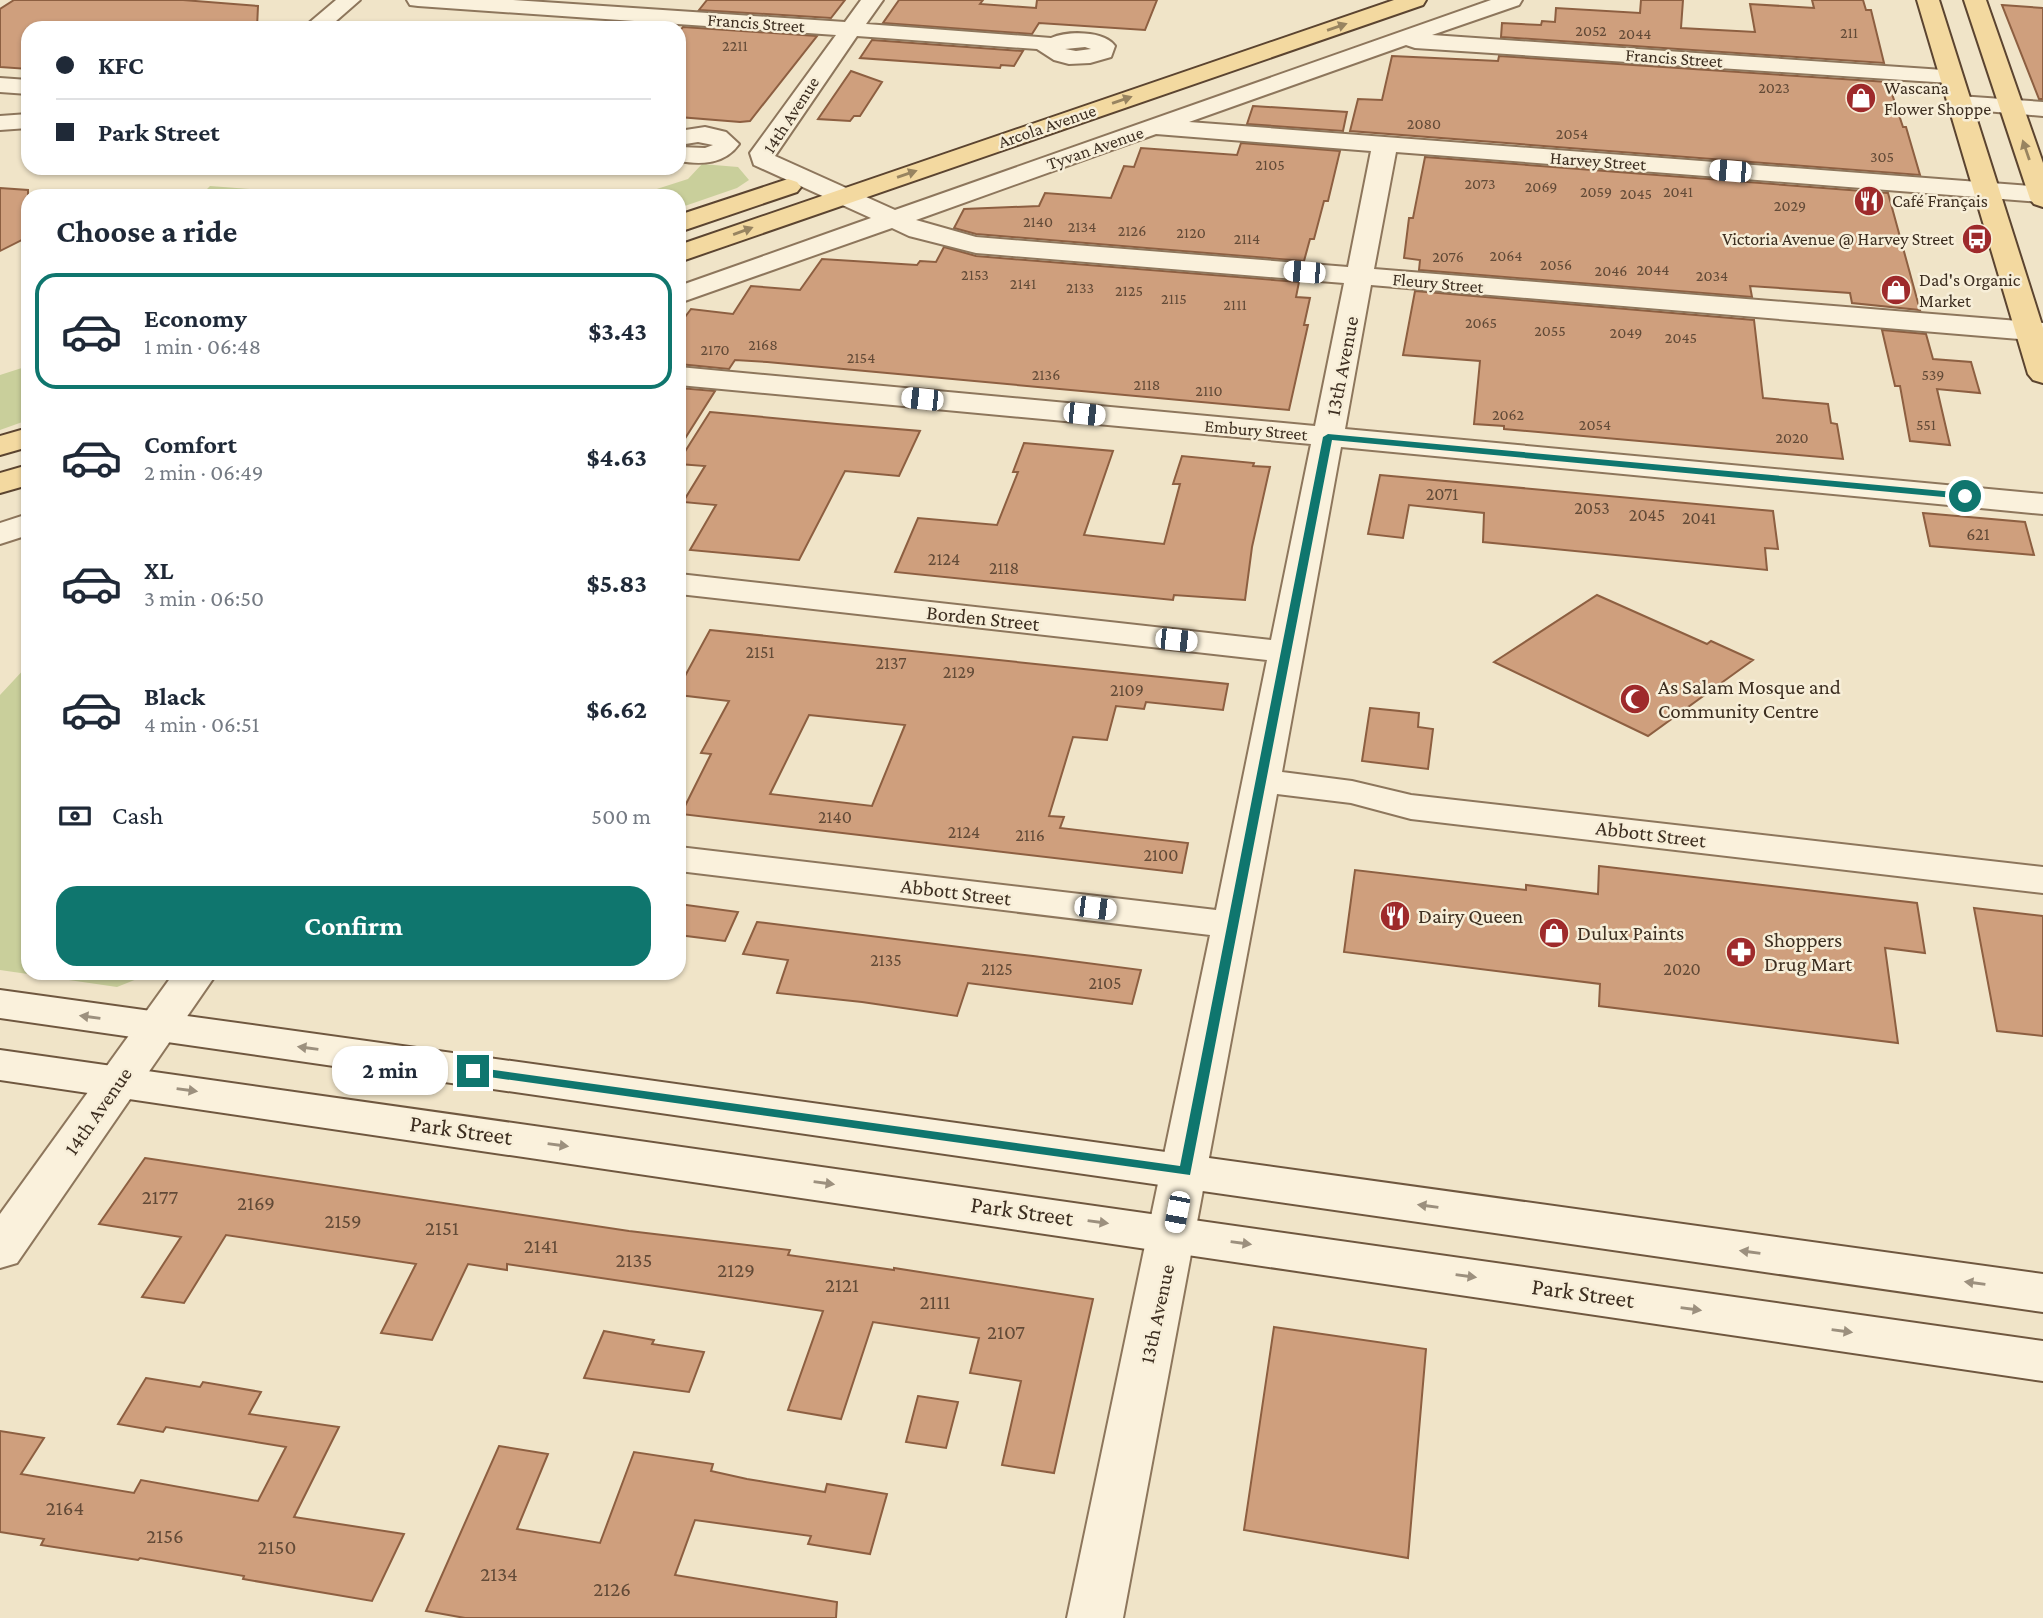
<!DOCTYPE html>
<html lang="en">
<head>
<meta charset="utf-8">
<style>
  body { margin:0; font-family:"Crimson Pro",serif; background:#f6f6f7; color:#1f2937; height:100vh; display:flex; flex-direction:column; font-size:26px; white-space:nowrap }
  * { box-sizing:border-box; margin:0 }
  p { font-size:23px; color:#747a83 }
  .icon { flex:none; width:38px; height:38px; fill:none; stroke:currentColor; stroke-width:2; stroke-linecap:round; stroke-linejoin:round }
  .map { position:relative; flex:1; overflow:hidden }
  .drawer { position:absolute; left:21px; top:189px; width:665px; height:791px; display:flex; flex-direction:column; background:#fff; border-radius:21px; box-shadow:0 2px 5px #0004 }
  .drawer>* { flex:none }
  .guide { position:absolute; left:21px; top:21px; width:665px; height:154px; border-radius:21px; box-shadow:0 2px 5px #0004; display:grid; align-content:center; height:154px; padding:0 35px; background:#fff }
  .end { position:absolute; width:32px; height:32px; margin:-16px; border:9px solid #0f766e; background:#fff; box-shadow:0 0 0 4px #fff }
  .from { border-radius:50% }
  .bubble { position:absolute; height:49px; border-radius:21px; background:#fff; box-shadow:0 2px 5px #0004; font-size:23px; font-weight:700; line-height:49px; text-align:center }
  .car { position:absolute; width:21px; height:42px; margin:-21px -10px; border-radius:9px; box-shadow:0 0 5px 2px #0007; background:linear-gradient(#fff 24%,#345 0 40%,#fff 0 76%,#345 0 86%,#fff 0) }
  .guide b { display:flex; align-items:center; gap:24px; height:66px; font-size:26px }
  .guide b+b { border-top:2px solid #e0e1e3 }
  .guide i { width:18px; height:18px; background:#1f2937 }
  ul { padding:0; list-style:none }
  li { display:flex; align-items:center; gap:21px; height:116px; margin:0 14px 10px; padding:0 21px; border:4px solid transparent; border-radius:21px }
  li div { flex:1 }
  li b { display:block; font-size:26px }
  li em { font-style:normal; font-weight:700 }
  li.on { border-color:#0f766e }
  li>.icon { width:63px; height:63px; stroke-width:1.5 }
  h2 { padding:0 35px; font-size:32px; line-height:84px }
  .pay { display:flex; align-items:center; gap:18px; height:77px; padding:0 35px; font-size:26px }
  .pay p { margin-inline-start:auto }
  .primary-button { display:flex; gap:14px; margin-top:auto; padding:14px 35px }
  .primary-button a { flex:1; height:80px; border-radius:21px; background:#0f766e; color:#fff; font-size:28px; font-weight:700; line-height:80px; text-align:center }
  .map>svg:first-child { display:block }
  .green { fill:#c9cf9b }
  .building { fill:#cf9f7d; stroke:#8d5f41; stroke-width:2; fill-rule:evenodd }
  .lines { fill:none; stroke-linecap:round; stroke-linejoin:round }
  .minor-casing { stroke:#8d765c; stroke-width:4 }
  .secondary-casing { stroke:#6f573f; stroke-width:4 }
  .primary-casing { stroke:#5b4430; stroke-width:4 }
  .minor { fill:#faf1dc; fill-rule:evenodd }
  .secondary { fill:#faf1dc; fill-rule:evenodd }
  .primary { fill:#f3d9a0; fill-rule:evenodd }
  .oneway { fill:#988460 }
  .oneway2 { fill:#9c907e }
  .route { fill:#0f766e }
  .labels { text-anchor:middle; stroke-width:5; stroke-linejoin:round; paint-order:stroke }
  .far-number-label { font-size:16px; fill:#624a37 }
  .far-street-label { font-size:18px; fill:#3d2e20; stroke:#f7eed8 }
  .far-poi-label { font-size:18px; fill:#3d2e20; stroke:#f7eed8; text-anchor:start }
  .number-label { font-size:18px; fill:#624a37 }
  .street-label { font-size:21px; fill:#3d2e20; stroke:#f7eed8 }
  .poi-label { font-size:21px; fill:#3d2e20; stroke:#f7eed8; text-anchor:start }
  .near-number-label { font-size:21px; fill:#624a37 }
  .near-street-label { font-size:24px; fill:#3d2e20; stroke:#f7eed8 }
</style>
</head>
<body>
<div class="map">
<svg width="2043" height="1618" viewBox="0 0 2043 1618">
  <rect width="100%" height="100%" fill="#f0e4c8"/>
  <path class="green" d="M702 164 738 167 749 180 737 188 679 208V196H635L688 179Z
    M210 186 337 196H200Z
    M28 366V420L0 430V375Z
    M28 665V973H152L117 987 0 970V695Z"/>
  <path class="building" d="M14 0H183L258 6 257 28H28V69L0 67V9Z
    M707 0H845L831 18 699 10Z
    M899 0H983L980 4 1036 8 1037 0H1157L1145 30 1039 23 1032 34 883 23Z
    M1641 0H1683L1681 28 1755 32 1750 4 1814 8 1812 0H1863L1866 10H1871L1884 63 1501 37 1502 23 1541 25 1542 21 1555 22 1556 8 1640 13Z
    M2002 5 2043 8V99H2039Z
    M683 27 817 36 750 121 740 122 679 117V32Z
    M872 40 1023 51 1014 66 1001 65 1000 68 860 58Z
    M1392 56 1498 61 1499 56 1888 82 1903 127H1906L1920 175 1350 131 1358 99 1382 100Z
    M851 71 882 82 860 116H854L850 121 818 119Z
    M1253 106 1347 112 1343 131 1247 124Z
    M1241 143 1340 151 1328 201H1324L1314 239H1310L1304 261 976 234 954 228 964 209 1039 206 1045 193 1111 198 1124 166 1134 167 1141 148 1237 155Z
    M1425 157 1888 193 1920 310 1852 303 1850 293 1750 286 1752 297 1419 270 1420 260 1404 258 1409 218H1413Z
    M0 188 28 190V237L0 251Z
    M944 247 976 256 1299 282 1296 297 1310 298 1304 325H1308L1289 410 767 362 735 360 729 369 679 364V325L691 309 733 314 751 286 800 290 822 259 917 265 920 261 936 262Z
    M1415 291 1754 320 1763 398 1828 404 1831 423 1837 424 1843 459 1504 429V426L1474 424 1480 361 1403 355Z
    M1882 330 1926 334 1933 359 1971 362 1980 393 1937 389 1950 445 1910 441 1900 386H1895Z
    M679 388 715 391 679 448Z
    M710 412 837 424 920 431 899 476 845 471 799 560 690 550 716 505 683 502 705 466 679 464V461Z
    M1024 443 1113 451 1084 535 1164 544 1180 484H1173L1182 456 1254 463 1253 466 1270 467 1252 547 1245 600 1174 595 1173 600 895 572 918 518 997 525 1018 472H1013Z
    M1380 475 1773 511 1778 549 1765 548 1767 570 1483 542 1484 513 1409 505 1403 538 1368 534Z
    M1923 513 2025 522 2034 555 1930 546Z
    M1597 595 1707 644 1711 641 1753 660 1648 736 1494 662Z
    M710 630 1228 684 1223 710 1146 702 1144 709 1116 706 1107 740 1073 737 1049 816 1064 817 1060 828 1188 843 1182 873 681 814 711 754 701 753 729 701 679 695V687ZM809 715 905 725 872 806 770 794Z
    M1370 708 1419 713 1418 727 1433 729 1428 769 1362 761Z
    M1599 866 1917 903 1925 953 1885 948 1898 1043 1599 1006 1600 984 1344 952 1355 870 1526 890V885L1598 894Z
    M679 904 738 912 725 941 679 935Z
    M1974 908 2043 916V1036L1997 1031Z
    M757 922 1033 956 1141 970 1132 1004 968 983 957 1016 862 1002 777 993 788 960 743 954Z
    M145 1158 629 1231 790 1250 788 1255 894 1270V1268L1093 1299 1054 1473 1002 1465 1021 1381 970 1373 979 1338 873 1322 841 1419 788 1410 823 1311 507 1264V1270L468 1264 432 1340 381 1333 416 1264 226 1235 184 1303 142 1297 181 1237 99 1224Z
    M1274 1327 1426 1349 1408 1558 1244 1530Z
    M604 1331 654 1340 652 1344 704 1352 689 1392 584 1378Z
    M146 1378 200 1387 203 1382 261 1392 249 1414 339 1427 294 1517 404 1534 372 1601 243 1579 244 1576 140 1558 138 1560 41 1545 44 1539 0 1532V1431L44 1438 21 1474 134 1493 141 1480 258 1501 286 1447 166 1427 163 1432 118 1424Z
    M918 1396 958 1402 946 1448 906 1442Z
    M499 1446 548 1454 517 1529 600 1543 634 1452 713 1464 711 1471 747 1479 825 1492 827 1484 887 1494 870 1554 808 1544 811 1536 695 1520 675 1575 837 1602 836 1618H465L426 1611Z"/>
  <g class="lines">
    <g class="minor-casing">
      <path id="minor" d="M336 0H360L328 28H303Z
        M407 0H513L845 22 861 0H883L866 24 1051 38C1067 31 1104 30 1115 46L1111 57 1090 63 1069 64 1054 60 1037 49 857 36 775 156 895 210 1491 0H1522L1519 5 1432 35 1958 71 1961 76 1958 81 1950 83 1415 48 1406 45 1189 122 2043 187 2041 202 1396 152 1374 269 2043 323V341L1371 285 1345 429 2043 494V514L1341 447 1282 772 1352 781 1411 795 2043 867V893L1411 819 1351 803 1277 794 1123 1618H1067L1210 935 679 871V847L1216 910 1267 660 679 594V574L1271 640 1311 444 679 385V367L1315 426 1344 283 976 253 909 236 892 228 679 303V286L871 218 754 165 750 153 836 35 418 6 410 5ZM1085 47 1091 49 1076 51 1065 49ZM1156 134 1371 151 1348 267 976 237 916 220Z
        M0 78 28 80V94L0 92Z
        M1959 96 2043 102V116L1951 108 1947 103 1951 98Z
        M28 114V128L0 130V116Z
        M705 127 726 132 739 144C725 164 702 165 679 161V147L705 148 713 145 698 142 679 145V131Z
        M28 514V535L0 544V523Z
        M174 973H217L17 1263 0 1268V1214Z"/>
    </g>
    <g class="secondary-casing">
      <path id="secondary" d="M0 990 2043 1274V1312L0 1018Z
        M0 1050 2043 1341V1381L0 1080Z"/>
    </g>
    <g class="primary-casing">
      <path id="primary" d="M1394 0H1426L1423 5 679 262V245Z
        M1917 0H1939L2043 328V383L2033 380 2028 374Z
        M1964 0H1986L2043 163V207L2034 204 2030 199Z
        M788 179 797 182 801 187 797 192 679 232V215Z
        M28 428V447L0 455V436Z
        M28 465V485L0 493V473Z"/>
    </g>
    <use href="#minor" class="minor"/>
    <use href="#secondary" class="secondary"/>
    <use href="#primary" class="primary"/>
  </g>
  <defs><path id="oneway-solid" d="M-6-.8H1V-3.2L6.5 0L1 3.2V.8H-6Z" transform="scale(1.75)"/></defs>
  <g class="oneway">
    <use href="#oneway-solid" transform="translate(1337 27) rotate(-19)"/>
    <use href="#oneway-solid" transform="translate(1122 100) rotate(-19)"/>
    <use href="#oneway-solid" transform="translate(2026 150) rotate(-109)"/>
    <use href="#oneway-solid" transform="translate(907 174) rotate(-19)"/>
    <use href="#oneway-solid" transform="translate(743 231) rotate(-20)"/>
  </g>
  <g class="oneway2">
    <use href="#oneway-solid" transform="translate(90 1017) rotate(-172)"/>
    <use href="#oneway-solid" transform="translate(308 1048) rotate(-172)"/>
    <use href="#oneway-solid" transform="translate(187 1090) rotate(8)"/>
    <use href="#oneway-solid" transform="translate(558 1145) rotate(8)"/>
    <use href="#oneway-solid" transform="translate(824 1183) rotate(8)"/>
    <use href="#oneway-solid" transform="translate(1428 1206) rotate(-172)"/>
    <use href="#oneway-solid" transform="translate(1098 1222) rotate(8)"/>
    <use href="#oneway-solid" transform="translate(1241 1243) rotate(8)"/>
    <use href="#oneway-solid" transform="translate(1750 1252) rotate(-172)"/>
    <use href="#oneway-solid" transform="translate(1466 1276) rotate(8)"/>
    <use href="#oneway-solid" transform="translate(1975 1283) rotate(-172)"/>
    <use href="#oneway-solid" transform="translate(1691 1309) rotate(8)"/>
    <use href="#oneway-solid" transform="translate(1842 1331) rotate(8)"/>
  </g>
  <path class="route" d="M1328 434 1965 493 1970 496 1965 499 1332 440 1190 1175 468 1074 466 1071 473 1067 1180 1166 1323 437Z"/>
  <defs>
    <g id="shop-disc" transform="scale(1.575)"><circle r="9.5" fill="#9e2a2b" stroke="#f7eed8"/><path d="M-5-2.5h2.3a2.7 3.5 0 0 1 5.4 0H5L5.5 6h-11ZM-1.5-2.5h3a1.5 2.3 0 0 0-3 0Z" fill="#fff"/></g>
    <g id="restaurant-disc" transform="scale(1.575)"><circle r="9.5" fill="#9e2a2b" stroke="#f7eed8"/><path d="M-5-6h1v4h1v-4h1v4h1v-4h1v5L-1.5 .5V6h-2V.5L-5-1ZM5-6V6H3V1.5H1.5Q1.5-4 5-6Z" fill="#fff"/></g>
    <g id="bus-disc" transform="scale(1.575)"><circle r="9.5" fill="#9e2a2b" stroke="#f7eed8"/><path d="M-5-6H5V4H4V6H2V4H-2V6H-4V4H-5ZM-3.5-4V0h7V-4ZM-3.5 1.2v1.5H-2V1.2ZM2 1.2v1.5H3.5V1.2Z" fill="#fff"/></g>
    <g id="mosque-disc" transform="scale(1.575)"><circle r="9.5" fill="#9e2a2b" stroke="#f7eed8"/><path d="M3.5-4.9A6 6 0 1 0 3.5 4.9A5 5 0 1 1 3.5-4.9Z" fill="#fff"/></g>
    <g id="pharmacy-disc" transform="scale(1.575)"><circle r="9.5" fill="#9e2a2b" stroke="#f7eed8"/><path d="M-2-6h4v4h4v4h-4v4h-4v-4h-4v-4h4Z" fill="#fff"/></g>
  </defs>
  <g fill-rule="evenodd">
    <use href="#shop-disc" x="1861" y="98"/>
    <use href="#restaurant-disc" x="1869" y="201"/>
    <use href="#bus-disc" x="1977" y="239"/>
    <use href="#shop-disc" x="1896" y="290"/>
    <use href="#mosque-disc" x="1635" y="699"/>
    <use href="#restaurant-disc" x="1395" y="916"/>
    <use href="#shop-disc" x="1554" y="933"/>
    <use href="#pharmacy-disc" x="1741" y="952"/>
  </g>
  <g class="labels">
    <g class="far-number-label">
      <text x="1591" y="36">2052</text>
      <text x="1849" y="38">211</text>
      <text x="1635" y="39">2044</text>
      <text x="735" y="51">2211</text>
      <text x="1774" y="93">2023</text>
      <text x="1424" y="129">2080</text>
      <text x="1572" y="139">2054</text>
      <text x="1882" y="162">305</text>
      <text x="1270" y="170">2105</text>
      <text x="1480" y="189">2073</text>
      <text x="1541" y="192">2069</text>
      <text x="1596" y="197">2059</text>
      <text x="1678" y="197">2041</text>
      <text x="1636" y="199">2045</text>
      <text x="1790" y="211">2029</text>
      <text x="1038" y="227">2140</text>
      <text x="1082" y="232">2134</text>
      <text x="1132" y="236">2126</text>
      <text x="1191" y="238">2120</text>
      <text x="1247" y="244">2114</text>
      <text x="1506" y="261">2064</text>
      <text x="1448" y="262">2076</text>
      <text x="1556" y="270">2056</text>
      <text x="1653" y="275">2044</text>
      <text x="1611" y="276">2046</text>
      <text x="975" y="280">2153</text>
      <text x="1712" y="281">2034</text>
      <text x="1023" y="289">2141</text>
      <text x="1080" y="293">2133</text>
      <text x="1129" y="296">2125</text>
      <text x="1174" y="304">2115</text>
      <text x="1235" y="310">2111</text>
      <text x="1481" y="328">2065</text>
      <text x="1550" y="336">2055</text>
      <text x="1626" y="338">2049</text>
      <text x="1681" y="343">2045</text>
      <text x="763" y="350">2168</text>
      <text x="715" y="355">2170</text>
      <text x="861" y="363">2154</text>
      <text x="1046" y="380">2136</text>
      <text x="1933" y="380">539</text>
      <text x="1147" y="390">2118</text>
      <text x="1209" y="396">2110</text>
      <text x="1508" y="420">2062</text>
      <text x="1595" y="430">2054</text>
      <text x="1926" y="430">551</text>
      <text x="1792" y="443">2020</text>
    </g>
    <g class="far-street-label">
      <text transform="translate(756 23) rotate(4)" y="6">Francis Street</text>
      <text transform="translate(1674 58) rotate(4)" y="6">Francis Street</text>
      <text transform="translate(791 115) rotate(-57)" y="6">14th Avenue</text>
      <text transform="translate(1047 126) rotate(-19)" y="6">Arcola Avenue</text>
      <text transform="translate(1095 148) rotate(-19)" y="6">Tyvan Avenue</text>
      <text transform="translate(1598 161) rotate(4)" y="6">Harvey Street</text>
      <text transform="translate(1438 283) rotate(5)" y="6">Fleury Street</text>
      <text transform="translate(1256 430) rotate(5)" y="6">Embury Street</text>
    </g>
    <g class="far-poi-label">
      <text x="1884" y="94">Wascana<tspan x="1884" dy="21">Flower Shoppe</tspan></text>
      <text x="1892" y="207">Café Français</text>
      <text x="1954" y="245" text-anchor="end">Victoria Avenue @ Harvey Street</text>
      <text x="1919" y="286">Dad's Organic<tspan x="1919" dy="21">Market</tspan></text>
    </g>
    <g class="number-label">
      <text x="1442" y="500">2071</text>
      <text x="1592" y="514">2053</text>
      <text x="1647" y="521">2045</text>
      <text x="1699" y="524">2041</text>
      <text x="1978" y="540">621</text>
      <text x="944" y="565">2124</text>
      <text x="1004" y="574">2118</text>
      <text x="760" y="658">2151</text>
      <text x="891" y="669">2137</text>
      <text x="959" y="678">2129</text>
      <text x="1127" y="696">2109</text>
      <text x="835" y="823">2140</text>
      <text x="964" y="838">2124</text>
      <text x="1030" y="841">2116</text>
      <text x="1161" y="861">2100</text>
      <text x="886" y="966">2135</text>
      <text x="997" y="975">2125</text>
      <text x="1682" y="975">2020</text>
      <text x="1105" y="989">2105</text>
    </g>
    <g class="street-label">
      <text transform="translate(1342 366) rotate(-79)" y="7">13th Avenue</text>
      <text transform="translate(983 618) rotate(6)" y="7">Borden Street</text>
      <text transform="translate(1651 834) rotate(7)" y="7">Abbott Street</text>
      <text transform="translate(956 892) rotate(7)" y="7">Abbott Street</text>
      <text transform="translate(98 1111) rotate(-55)" y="7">14th Avenue</text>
      <text transform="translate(1157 1314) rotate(-78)" y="7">13th Avenue</text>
    </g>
    <g class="poi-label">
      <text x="1658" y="694">As Salam Mosque and<tspan x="1658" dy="24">Community Centre</tspan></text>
      <text x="1418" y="923">Dairy Queen</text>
      <text x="1577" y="940">Dulux Paints</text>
      <text x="1764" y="947">Shoppers<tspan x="1764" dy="24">Drug Mart</tspan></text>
    </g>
    <g class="near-number-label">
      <text x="160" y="1204">2177</text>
      <text x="256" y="1210">2169</text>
      <text x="343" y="1228">2159</text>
      <text x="442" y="1235">2151</text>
      <text x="541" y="1253">2141</text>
      <text x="634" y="1267">2135</text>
      <text x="736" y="1277">2129</text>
      <text x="842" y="1292">2121</text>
      <text x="935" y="1309">2111</text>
      <text x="1006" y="1339">2107</text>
      <text x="65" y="1515">2164</text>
      <text x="165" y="1543">2156</text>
      <text x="277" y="1554">2150</text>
      <text x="499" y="1581">2134</text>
      <text x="612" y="1596">2126</text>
    </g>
    <g class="near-street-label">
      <text transform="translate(461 1130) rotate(8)" y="8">Park Street</text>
      <text transform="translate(1022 1211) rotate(8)" y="8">Park Street</text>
      <text transform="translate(1583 1293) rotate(8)" y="8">Park Street</text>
    </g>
  </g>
</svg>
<i class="end from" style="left:1965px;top:496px"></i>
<i class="end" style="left:473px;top:1071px"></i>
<div class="bubble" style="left:332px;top:1046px;width:116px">2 min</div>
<i class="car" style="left:1730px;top:171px;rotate:275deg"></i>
<i class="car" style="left:1304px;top:272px;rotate:275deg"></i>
<i class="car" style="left:922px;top:399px;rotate:276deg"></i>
<i class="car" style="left:1084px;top:414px;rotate:96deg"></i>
<i class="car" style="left:1176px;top:640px;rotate:96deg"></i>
<i class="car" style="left:1095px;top:908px;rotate:97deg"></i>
<i class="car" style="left:1177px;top:1212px;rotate:191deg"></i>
<div class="guide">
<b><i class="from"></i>KFC</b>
<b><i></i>Park Street</b>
</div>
<section class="drawer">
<h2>Choose a ride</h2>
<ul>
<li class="on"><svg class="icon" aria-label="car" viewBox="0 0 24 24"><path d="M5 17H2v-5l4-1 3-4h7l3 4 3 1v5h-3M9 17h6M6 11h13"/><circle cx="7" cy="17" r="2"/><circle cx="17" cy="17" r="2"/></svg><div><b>Economy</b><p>1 min · 06:48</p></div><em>$3.43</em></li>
<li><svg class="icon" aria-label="car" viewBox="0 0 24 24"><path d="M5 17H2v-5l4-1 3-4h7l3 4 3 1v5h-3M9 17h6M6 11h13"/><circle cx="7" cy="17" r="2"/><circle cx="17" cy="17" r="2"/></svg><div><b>Comfort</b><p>2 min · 06:49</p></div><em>$4.63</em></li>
<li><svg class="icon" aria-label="car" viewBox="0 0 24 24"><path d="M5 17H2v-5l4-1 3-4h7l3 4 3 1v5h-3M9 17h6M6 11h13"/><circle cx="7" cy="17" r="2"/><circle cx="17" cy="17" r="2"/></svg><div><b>XL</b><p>3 min · 06:50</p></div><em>$5.83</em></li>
<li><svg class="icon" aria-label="car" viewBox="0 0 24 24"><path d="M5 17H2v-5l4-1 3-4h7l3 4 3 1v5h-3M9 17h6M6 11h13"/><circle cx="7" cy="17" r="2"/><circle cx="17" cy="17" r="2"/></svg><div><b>Black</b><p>4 min · 06:51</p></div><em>$6.62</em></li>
</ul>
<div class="pay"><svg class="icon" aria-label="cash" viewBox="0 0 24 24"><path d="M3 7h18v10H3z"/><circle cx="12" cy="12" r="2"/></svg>Cash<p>500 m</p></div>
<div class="primary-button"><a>Confirm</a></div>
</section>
</div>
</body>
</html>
